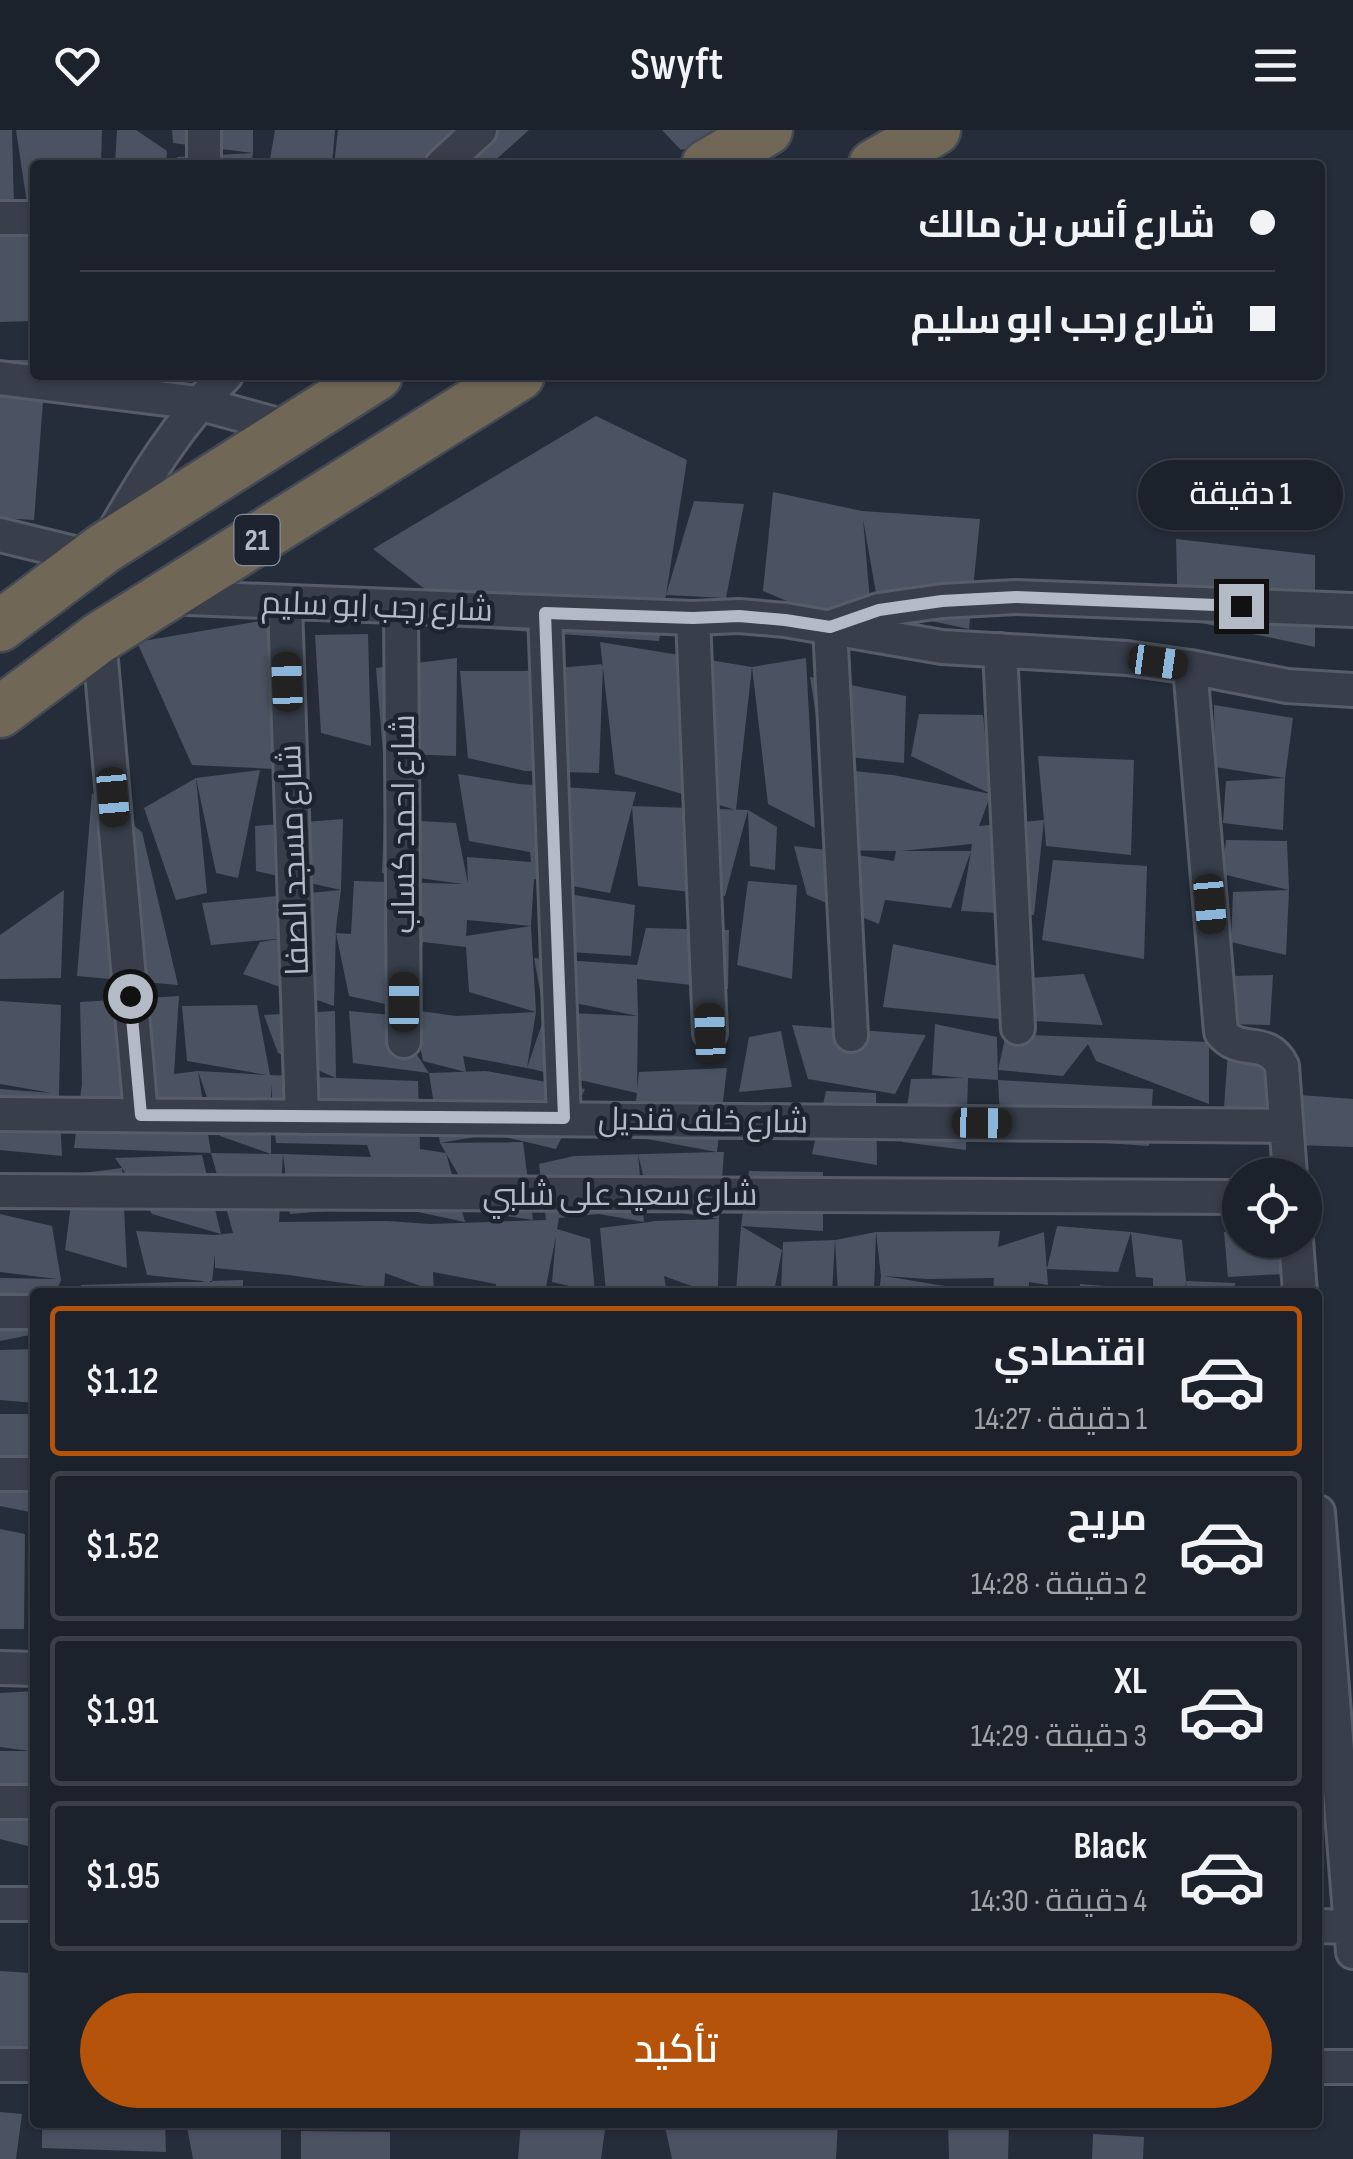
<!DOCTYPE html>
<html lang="ar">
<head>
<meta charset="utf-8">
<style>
  body { margin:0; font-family:"Sofia Sans Condensed",Cairo,sans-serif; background:#252a34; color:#f1f3f6; direction:rtl; height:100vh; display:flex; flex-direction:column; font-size:38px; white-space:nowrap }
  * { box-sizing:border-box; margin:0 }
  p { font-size:32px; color:#a0a4a9 }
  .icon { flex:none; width:55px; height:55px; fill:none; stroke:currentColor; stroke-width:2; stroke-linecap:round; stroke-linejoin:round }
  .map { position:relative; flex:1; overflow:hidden; direction:ltr }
  .drawer { position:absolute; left:30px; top:1158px; width:1292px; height:840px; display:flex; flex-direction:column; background:#1c222c; border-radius:10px; box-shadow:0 2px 8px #0004,0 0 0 2px #3a3f48; direction:rtl }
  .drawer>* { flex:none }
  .top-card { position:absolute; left:30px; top:30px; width:1295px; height:220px; border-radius:10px; box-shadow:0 2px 8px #0004,0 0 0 2px #3a3f48; direction:rtl; display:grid; align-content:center; height:220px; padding:0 50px; background:#1c222c }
  .buttons { position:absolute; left:1222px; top:1028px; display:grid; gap:20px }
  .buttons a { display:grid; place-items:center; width:100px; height:100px; border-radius:50%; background:#1c222c; box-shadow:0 2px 8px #0004,0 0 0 2px #3a3f48; font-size:50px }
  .end { position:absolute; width:45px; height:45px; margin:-22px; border:12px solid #b4bac6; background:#111; box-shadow:0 0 0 5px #111 }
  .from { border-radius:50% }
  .bubble { position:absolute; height:70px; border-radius:35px; background:#1c222c; box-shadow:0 2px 8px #0004,0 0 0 2px #3a3f48; font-size:32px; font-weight:600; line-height:70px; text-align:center; direction:rtl }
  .car { position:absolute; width:30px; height:60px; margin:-30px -15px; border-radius:12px; box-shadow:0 0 8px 2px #0007; background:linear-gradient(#222 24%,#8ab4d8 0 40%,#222 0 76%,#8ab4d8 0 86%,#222 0) }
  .top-card b { display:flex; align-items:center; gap:35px; height:95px; font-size:38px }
  .top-card b+b { border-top:2px solid #3a3f48 }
  .top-card i { width:25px; height:25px; background:#f1f3f6 }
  ul { padding:18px 0 0; list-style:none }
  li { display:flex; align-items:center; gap:30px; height:150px; margin:0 20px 15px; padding:0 30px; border:5px solid #3a3f48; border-radius:10px }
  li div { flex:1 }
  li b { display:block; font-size:38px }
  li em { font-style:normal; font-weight:600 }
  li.selected { border-color:#b45309 }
  li>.icon { width:90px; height:90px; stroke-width:1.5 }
  .button { display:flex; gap:20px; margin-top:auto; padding:20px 50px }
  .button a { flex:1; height:115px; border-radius:60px; background:#b45309; color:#fff; font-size:40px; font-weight:600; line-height:115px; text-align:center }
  header { display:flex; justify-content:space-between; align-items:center; height:130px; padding:0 50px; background:#1c222c; font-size:45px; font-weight:600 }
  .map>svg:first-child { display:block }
  .building { fill:#4b5363; fill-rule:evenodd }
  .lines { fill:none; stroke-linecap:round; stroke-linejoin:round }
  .minor-casing { stroke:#565d69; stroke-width:38 }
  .highway-casing { stroke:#434a56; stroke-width:55 }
  .minor { stroke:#383f4b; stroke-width:32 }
  .highway { stroke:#706756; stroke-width:50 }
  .route { stroke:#b4bac6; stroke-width:12 }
  .labels { text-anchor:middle; stroke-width:9; stroke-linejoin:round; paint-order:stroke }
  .shield { fill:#1d242f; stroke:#878d99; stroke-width:2.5 }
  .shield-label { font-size:30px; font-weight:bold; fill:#b4bac6 }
  .street-label { font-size:32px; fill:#b4bac6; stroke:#1d242f }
</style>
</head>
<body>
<header><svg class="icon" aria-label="menu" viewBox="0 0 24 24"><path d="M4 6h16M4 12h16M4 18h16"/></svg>Swyft<svg class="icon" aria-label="heart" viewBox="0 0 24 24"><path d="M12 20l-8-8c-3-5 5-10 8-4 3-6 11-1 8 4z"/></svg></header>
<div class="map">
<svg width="1353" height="2029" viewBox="0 0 1353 2029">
  <rect width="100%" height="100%" fill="#252d3a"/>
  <path class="building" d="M0 0H12L14 76 0 77Z
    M16 0H102L101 35H35V80H28Z
    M117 0H136L167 21 166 35H115Z
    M172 0H253V23L173 13Z
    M275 0H335L332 35H269Z
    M338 0H529L490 35H334Z
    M662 0H741V1L681 20Z
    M253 23 251 35H177V27Z
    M35 95V191L0 192V96Z
    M0 230H35V245H45L34 390 0 388Z
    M596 286 687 330 666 465 694 371 744 374 726 468 666 465 659 511 475 498 373 419Z
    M773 362 862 381 980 389 969 499 879 480 863 389 873 507 763 461Z
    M1176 409 1315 425V517L1178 488Z
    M272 489 275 639 192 635 137 512Z
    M368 504 371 616 321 603 315 505Z
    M600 512 752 537 736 680 615 644Z
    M457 528 456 626 383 623 376 538Z
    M806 528 815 698 768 674 752 537Z
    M603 534 599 643 525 641 468 628 460 541H524Z
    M810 547 906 566 904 633 822 624Z
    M1214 575 1293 588 1285 648 1283 700 1223 693 1226 651 1285 648 1215 637Z
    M919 584 983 585 991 664 911 626Z
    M1038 626 1134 630 1131 725 1046 716 1044 690 1034 785 961 781 971 721 951 778 885 770 879 794 807 765 794 716 827 720 824 638 893 645 991 664 979 696 1044 690ZM972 714 971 721H901ZM827 720 896 721 894 731Z
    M260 640 238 748 216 743 196 648Z
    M458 644 519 654 636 662 610 763 534 749 531 796 467 790 466 806 531 796 536 882 469 862 466 817 423 812 413 880 349 866 336 803 351 804 354 751 463 754 382 743 384 689 456 693 468 754 467 727 531 732 530 722 469 711Z
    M196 648 207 763 176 770 144 678Z
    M92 663 142 702 178 855 77 846Z
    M632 676 748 680 777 697 775 740 750 736 748 680 725 766 638 756Z
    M343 689 341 760 336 798 334 876 243 844 260 812 284 808 211 815 202 773 341 760 256 741 255 696Z
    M1226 710 1287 711 1289 760 1286 825 1231 812 1233 762 1289 760 1222 744Z
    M1053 730 1147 736 1144 829 1042 810Z
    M748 751 797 755 792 849 737 835Z
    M64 760 61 848 0 849V805Z
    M545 760 635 775 631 826 540 820Z
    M646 798 729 800 728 859 637 849 638 886 541 866 534 828 637 835Z
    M893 814 998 836 999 889 883 877Z
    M1084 844 1103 895 999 889 1015 849Z
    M1273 845 1270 895 1227 894 1231 846Z
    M179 866 174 944 198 941 267 945 187 931 182 876 257 875 270 945 336 948 278 923 264 885 335 881 336 948 418 951 420 1019 446 1023 465 1092 390 1076 290 1084 283 1024 371 1027 367 1015 276 1013 271 954V1024L220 1006 198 941 211 1023 277 1024H283L279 1092 388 1091 430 1094 546 1090 539 1034 574 1026 717 1022H724L719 1089 718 1162H708L664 1146 666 1158 664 1162H606L600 1098 650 1092 654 1091 719 1089 651 1078 638 1024 644 1092 599 1084 559 1088 557 1099 590 1109 595 1162 552 1152 556 1106 545 1162H496V1154L433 1142 434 1161 385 1143 384 1159 289 1145 215 1138V1124L212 1152 147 1145 136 1101 215 1105 233 1103 211 1023 74 1018 82 954 80 872Z
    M0 871 61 875 59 964 62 1026 0 1020V959L52 963 0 954Z
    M413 880 456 886 536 882 527 938 546 882 638 886 637 959 639 942 727 938 717 1022 631 1006 637 963 527 938 463 926 466 942 423 931Z
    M349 881 391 885 429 943 353 933Z
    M935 894 997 907 998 950 968 948 966 1020 902 1012 911 949 964 948 932 945Z
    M792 895 926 905 895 964 808 949Z
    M781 901 792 957 739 962 749 907Z
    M1006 904 1209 912V974L1096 931 1088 914 1063 946 998 940Z
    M1228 920 1267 923 1276 992H1223Z
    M486 941 585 959 556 1019 492 1004 440 1013 523 1012 533 1090 480 1082 440 1013 429 943Z
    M998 950 1153 959 1149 1016 1001 1006Z
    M826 961 876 963 877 1035 812 1024Z
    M1300 965 1353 969V1017L1297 1015Z
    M202 1025 221 1104 152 1084 122 1038 127 1138 65 1120 75 1044 122 1038 115 1028Z
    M749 1041 823 1042V1101L741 1096Z
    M0 1084 52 1096 61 1150 56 1162H35V1204L0 1211V1148L57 1149 0 1142Z
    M741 1096 782 1120 774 1162H736Z
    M1057 1096 1131 1102 1118 1142 1047 1139Z
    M1000 1101 998 1117 1044 1102 1048 1155 1029 1152V1162H993L994 1148 927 1149 884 1146 969 1160V1162H879L881 1146 876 1102Z
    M876 1102 874 1162H838L835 1110 832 1162H781L783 1112 835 1110Z
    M1131 1102 1182 1110 1186 1151 1185 1162H1153V1148L1136 1147Z
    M1224 1102H1240V1110H1280L1283 1144 1228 1147Z
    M243 1150V1162H147L146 1154 145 1162H80L81 1155Z
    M1186 1151 1235 1153V1162H1187Z
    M1080 1154 1119 1157V1162H1079Z
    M250 1156 339 1159V1162H249Z
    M35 1219V1273L0 1270V1220Z
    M0 1284H35V1383L0 1376Z
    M0 1399 25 1404 24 1499H0Z
    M35 1561V1585L30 1621 0 1617V1563Z
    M0 1621H35V1660L28 1716 0 1709Z
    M0 1841 31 1843 28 1917 0 1916Z
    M0 1982 22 1984 16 2029H0Z
    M42 1992H165L166 2022 42 2018Z
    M186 1992H281V2029H193Z
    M521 1992H606L601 2029H518Z
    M664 1992H838L836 2029H672Z
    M948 1992H1009L1008 2029H949Z
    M301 2001 390 2002V2029H301Z
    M1093 2004 1144 2007 1143 2029H1092Z"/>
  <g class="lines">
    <g class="minor-casing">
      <path id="minor" d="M204 0V35
        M442 35 480 0
        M0 88H35
        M0 248 198 273 293 299
        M0 405 94 428
        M111 407C144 349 179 292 226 245
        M164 467 693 488 739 486 785 490 942 517 1127 528 1190 537 1287 556 1353 560
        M285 474 302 987
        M401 477 404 911
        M545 483 564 989
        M693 488 710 903
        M99 508 141 985
        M1000 520 1018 898
        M1190 537 1221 902C1240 927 1267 905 1282 936L1290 1045
        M851 905 830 497 879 480 942 471 1016 467 1353 480
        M0 984 1286 996
        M0 1061 1240 1067
        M1296 1110 1300 1162
        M0 1182H35
        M0 1344H35
        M1318 1382 1353 1822
        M0 1538 35 1539
        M0 1672H35
        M0 1774H35
        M1318 1796 1351 1797
        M0 1935H35
        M1318 1937H1353"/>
    </g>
    <g class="highway-casing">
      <path id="highway" d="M707 35 767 0
        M874 35 935 0
        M0 496 103 419 377 245
        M0 582 99 508 519 245"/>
    </g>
    <use href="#minor" class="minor"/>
    <use href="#highway" class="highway"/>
  </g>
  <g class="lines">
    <path class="route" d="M130 866 141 985 564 988 545 483 693 488 739 486 785 490 830 497 879 480 942 471 1016 467 1241 476"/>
  </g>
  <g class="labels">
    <rect class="shield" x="234.5" y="385" width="45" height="50" rx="8"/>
    <g class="shield-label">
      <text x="257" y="420">21</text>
    </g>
    <g class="street-label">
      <text transform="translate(377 476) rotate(2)" y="11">شارع رجب ابو سليم</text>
      <text transform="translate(403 694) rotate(-90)" y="11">شارع احمد كساب</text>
      <text transform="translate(293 730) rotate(-92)" y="11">شارع مسجد الصفا</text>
      <text transform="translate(703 990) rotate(1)" y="11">شارع خلف قنديل</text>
      <text x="620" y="1075">شارع سعيد على شلبي</text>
    </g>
  </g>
</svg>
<div class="buttons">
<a><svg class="icon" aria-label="locate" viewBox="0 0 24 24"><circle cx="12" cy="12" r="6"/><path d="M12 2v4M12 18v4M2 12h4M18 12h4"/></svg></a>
</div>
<i class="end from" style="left:130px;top:866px"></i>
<i class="end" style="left:1241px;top:476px"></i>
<div class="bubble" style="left:1138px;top:330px;width:205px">1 دقيقة</div>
<i class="car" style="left:1158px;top:532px;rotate:98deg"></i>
<i class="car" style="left:287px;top:552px;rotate:358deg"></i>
<i class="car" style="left:113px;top:667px;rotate:175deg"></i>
<i class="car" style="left:1210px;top:774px;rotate:175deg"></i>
<i class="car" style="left:404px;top:872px;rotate:0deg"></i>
<i class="car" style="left:710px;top:903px;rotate:358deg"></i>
<i class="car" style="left:982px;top:993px;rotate:91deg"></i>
<div class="top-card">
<b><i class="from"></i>شارع أنس بن مالك</b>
<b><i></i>شارع رجب ابو سليم</b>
</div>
<section class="drawer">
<ul>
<li class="selected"><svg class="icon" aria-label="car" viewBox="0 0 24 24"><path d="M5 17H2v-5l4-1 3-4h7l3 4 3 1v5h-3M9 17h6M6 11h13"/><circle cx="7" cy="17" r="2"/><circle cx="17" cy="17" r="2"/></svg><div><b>اقتصادي</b><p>1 دقيقة · 14:27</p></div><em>$1.12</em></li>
<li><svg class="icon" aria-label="car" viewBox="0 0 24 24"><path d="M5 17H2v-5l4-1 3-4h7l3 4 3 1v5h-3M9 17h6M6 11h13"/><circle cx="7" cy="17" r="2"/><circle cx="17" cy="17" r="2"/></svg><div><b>مريح</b><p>2 دقيقة · 14:28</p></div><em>$1.52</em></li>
<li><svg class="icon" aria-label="car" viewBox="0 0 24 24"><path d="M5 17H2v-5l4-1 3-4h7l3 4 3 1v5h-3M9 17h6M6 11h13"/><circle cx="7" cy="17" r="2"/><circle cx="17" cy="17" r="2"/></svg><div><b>XL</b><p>3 دقيقة · 14:29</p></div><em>$1.91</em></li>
<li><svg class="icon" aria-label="car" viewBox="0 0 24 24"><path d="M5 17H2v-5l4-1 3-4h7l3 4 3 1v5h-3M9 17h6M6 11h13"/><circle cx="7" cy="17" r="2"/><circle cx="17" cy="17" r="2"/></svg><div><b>Black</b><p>4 دقيقة · 14:30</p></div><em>$1.95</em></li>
</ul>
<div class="button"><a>تأكيد</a></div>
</section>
</div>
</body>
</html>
